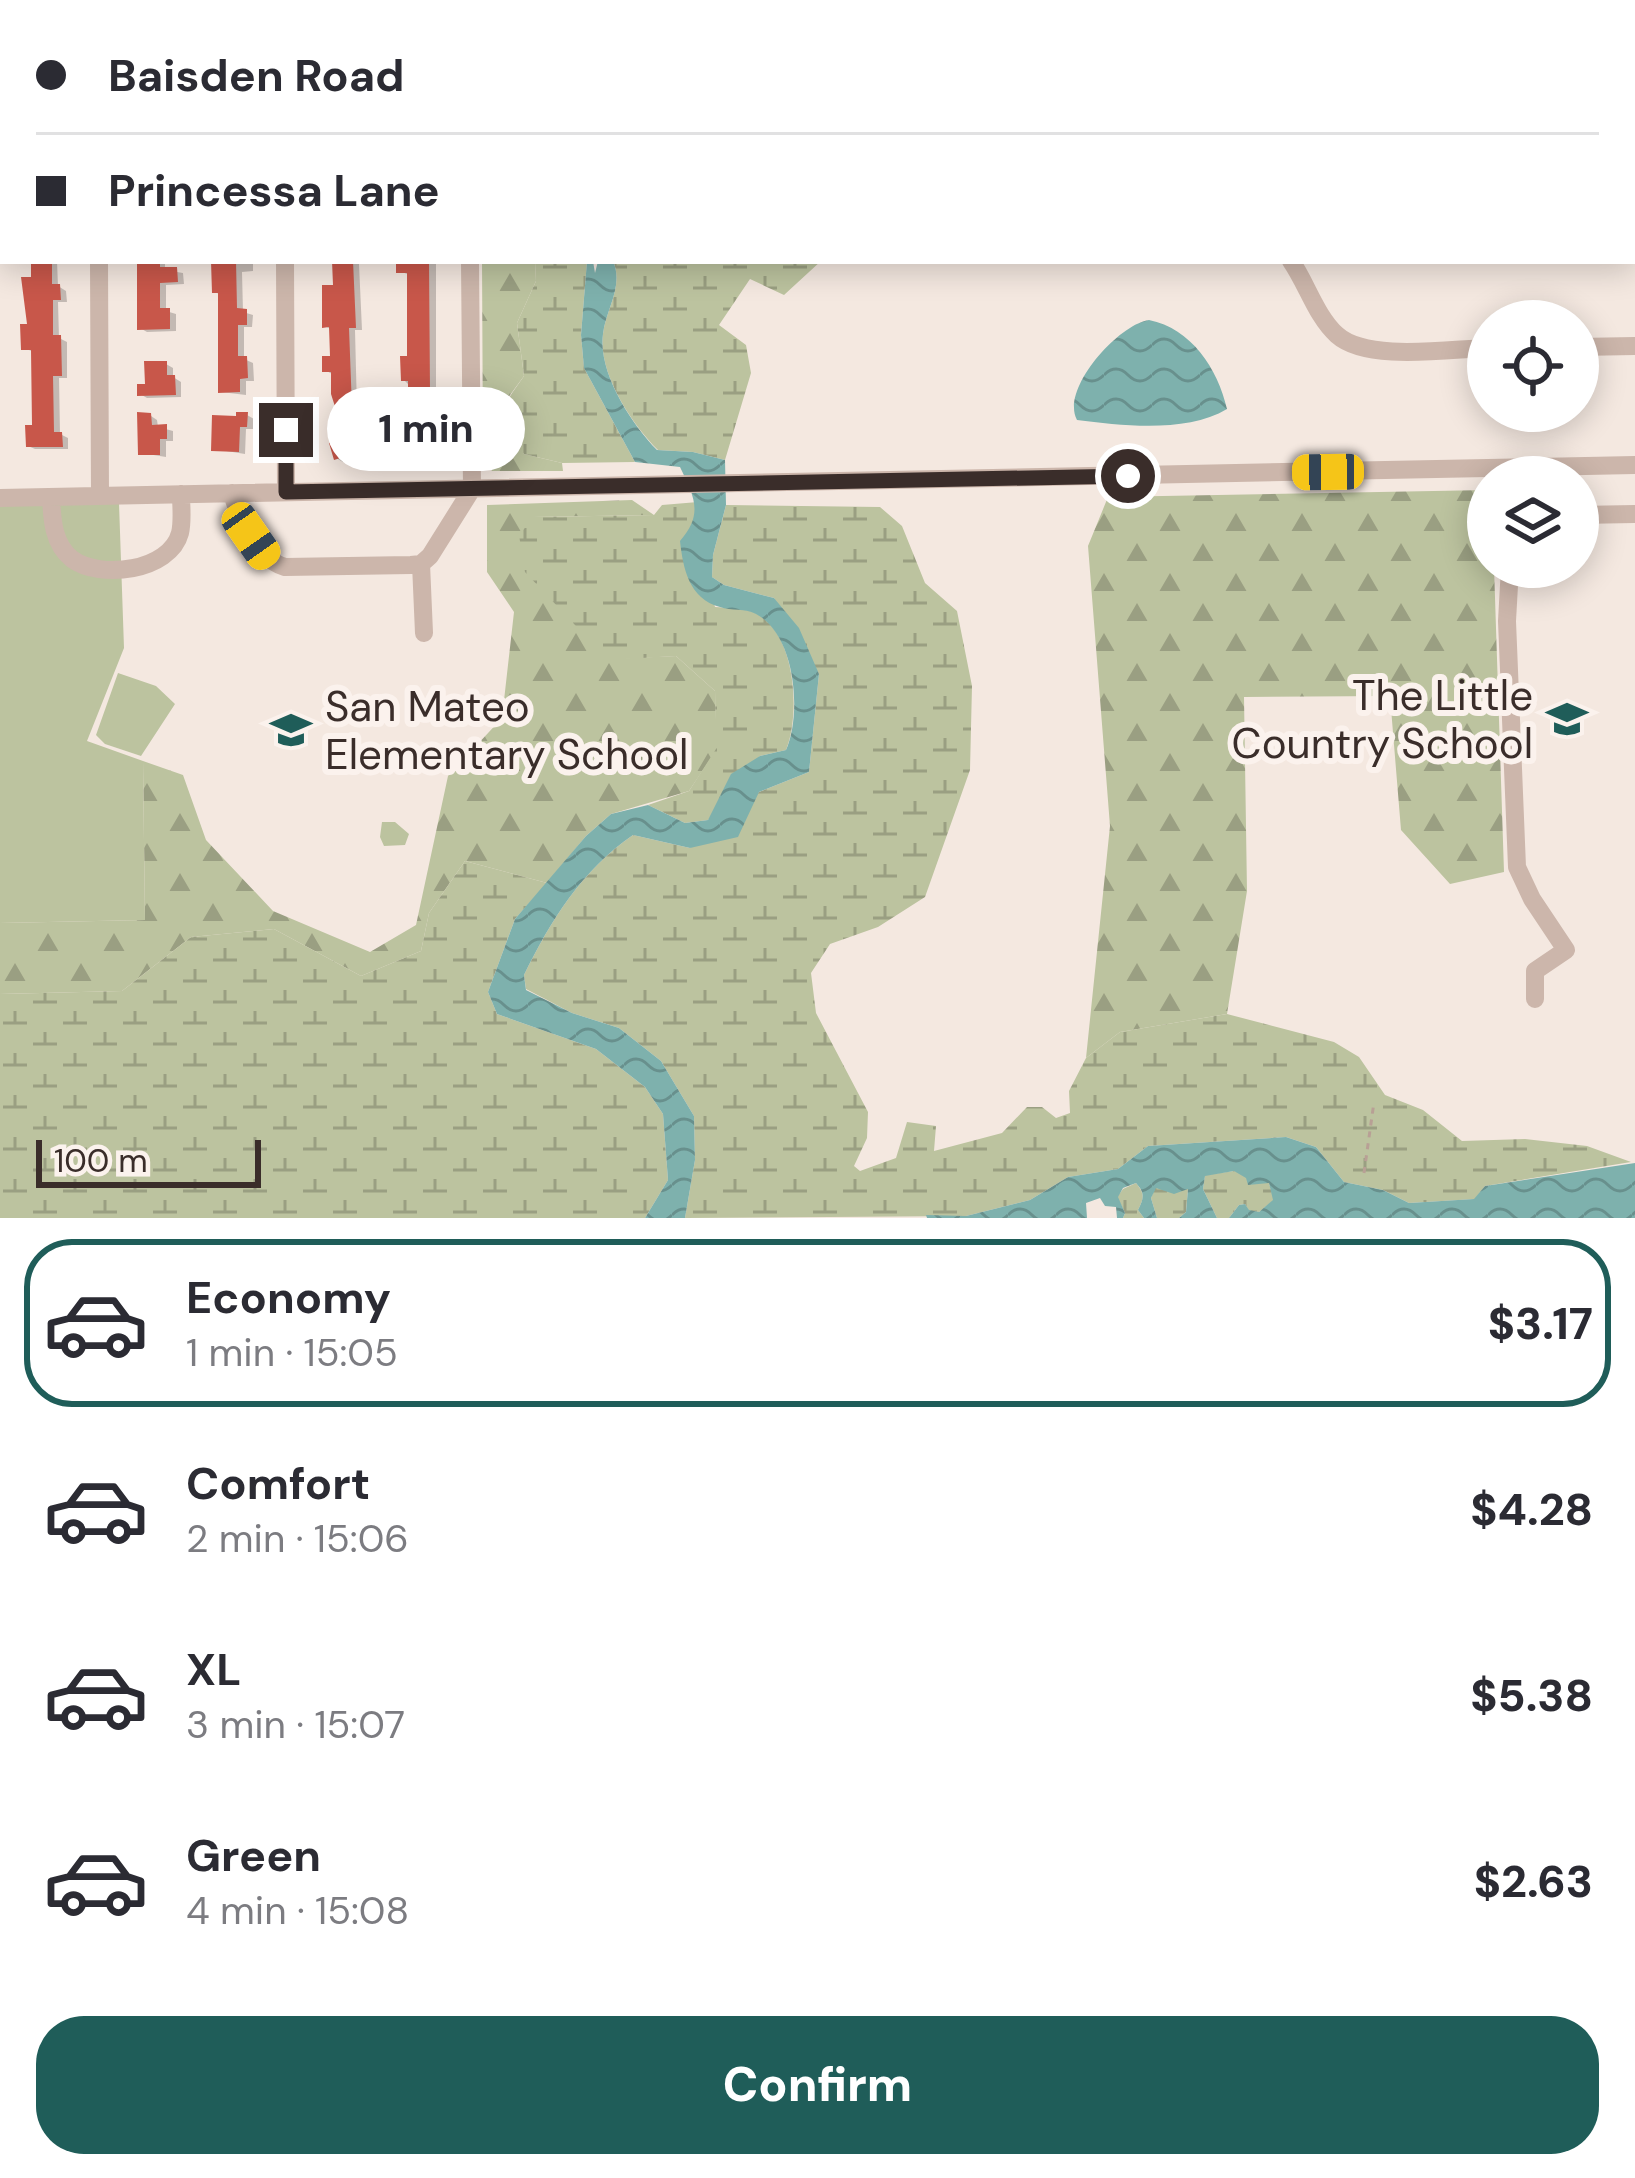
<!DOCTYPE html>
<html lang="en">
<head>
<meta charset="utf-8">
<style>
  body { margin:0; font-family:"DM Sans",sans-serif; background:#f2f2f3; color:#2b2b33; height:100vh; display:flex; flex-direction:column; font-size:45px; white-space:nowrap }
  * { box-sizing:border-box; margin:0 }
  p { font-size:39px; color:#7c7c81 }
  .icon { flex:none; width:66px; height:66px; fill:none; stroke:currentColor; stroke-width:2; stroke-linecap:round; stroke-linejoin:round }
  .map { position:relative; height:1218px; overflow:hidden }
  .drawer { display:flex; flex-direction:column; background:#fff; flex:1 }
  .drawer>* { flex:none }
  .hud { position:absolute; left:0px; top:0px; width:1635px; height:264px; box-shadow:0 6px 30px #0003; display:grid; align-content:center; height:264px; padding:0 36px; background:#fff }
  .buttons { position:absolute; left:1467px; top:300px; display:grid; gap:24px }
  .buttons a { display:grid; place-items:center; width:132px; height:132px; border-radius:50%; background:#fff; box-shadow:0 6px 30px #0003; font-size:60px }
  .scale { position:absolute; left:36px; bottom:30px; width:225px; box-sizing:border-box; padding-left:12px; border:6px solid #3a2d2a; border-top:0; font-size:33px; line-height:42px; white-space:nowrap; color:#3a2d2a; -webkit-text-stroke:9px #fbf2ed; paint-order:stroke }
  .end { position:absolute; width:54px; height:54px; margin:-27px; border:15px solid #3a2d2a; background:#fff; box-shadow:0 0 0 6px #fff }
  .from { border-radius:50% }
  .bubble { position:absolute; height:84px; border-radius:42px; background:#fff; box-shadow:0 6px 30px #0003; font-size:39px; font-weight:800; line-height:84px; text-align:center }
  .car { position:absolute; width:36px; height:72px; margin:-36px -18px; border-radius:15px; box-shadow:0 0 9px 3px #0007; background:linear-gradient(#f5c518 24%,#345 0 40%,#f5c518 0 76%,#345 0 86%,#f5c518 0) }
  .hud b { display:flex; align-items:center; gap:42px; height:114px; font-size:45px }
  .hud b+b { border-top:3px solid #e1e1e2 }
  .hud i { width:30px; height:30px; background:#2b2b33 }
  ul { padding:21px 0 0; list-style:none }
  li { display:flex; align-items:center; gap:36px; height:168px; margin:0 24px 18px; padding:0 12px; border:6px solid transparent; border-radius:48px }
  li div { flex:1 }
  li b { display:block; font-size:45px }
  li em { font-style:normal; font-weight:800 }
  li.active { border-color:#1f5d59 }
  li>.icon { width:108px; height:108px; stroke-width:1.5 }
  .action { display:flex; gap:24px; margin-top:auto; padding:24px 36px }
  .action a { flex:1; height:138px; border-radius:48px; background:#1f5d59; color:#fff; font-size:48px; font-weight:800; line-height:138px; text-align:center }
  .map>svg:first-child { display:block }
  .forest { fill:url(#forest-firs) }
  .wetland { fill:url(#wetland-marsh) }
  .park { fill:#bcc39f }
  .water { fill:url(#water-waves) }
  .shadow { fill:#0003 }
  .building { fill:#c8574a }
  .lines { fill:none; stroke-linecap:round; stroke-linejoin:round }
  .path { stroke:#b8a095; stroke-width:3; stroke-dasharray:6 6; stroke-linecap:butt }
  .minor { stroke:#ccb6ab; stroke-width:18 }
  .route { stroke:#3a2d2a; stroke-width:15 }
  .labels { text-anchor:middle; stroke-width:12; stroke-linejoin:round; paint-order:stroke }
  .poi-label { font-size:42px; fill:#3a2d2a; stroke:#fbf2ed; text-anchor:end }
</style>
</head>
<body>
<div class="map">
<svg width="1635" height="1218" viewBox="0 0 1635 1218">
  <defs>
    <pattern id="forest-firs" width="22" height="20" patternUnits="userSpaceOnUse" patternTransform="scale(3)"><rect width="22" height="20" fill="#bcc39f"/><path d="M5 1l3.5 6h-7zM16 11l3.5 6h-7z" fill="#9a9f82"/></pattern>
    <pattern id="wetland-marsh" width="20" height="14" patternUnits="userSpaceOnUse" patternTransform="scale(3)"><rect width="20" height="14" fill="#bcc39f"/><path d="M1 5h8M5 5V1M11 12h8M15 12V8" fill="none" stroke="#9a9f82"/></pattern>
    <pattern id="water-waves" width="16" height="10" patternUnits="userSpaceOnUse" patternTransform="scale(3)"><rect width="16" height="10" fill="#7eb1ad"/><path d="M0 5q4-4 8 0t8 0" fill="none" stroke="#68908d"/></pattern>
  </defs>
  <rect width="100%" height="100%" fill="#f4e8e0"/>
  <path class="forest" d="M482 261H535L536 281 517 323 524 376 502 406 524 454 562 463 563 471H492L483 456Z
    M1488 490V567H1494L1504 872 1450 884 1401 830 1390 696 1244 697 1247 891 1227 1014 1120 1032 1086 1058 1110 826 1088 546 1108 497Z
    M632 500 654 515 534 517 608 659 676 656 715 691 717 749 689 791 611 814 586 836 547 883 465 861 429 913 421 951 361 976 274 929 191 937 122 991 0 994V923L145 920 143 761 183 775 206 840 273 911 370 952 416 925 448 776 502 718 514 612 487 572V505Z"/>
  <path class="wetland" d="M535 261H587L581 335 584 368 635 462 562 463 524 454C496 416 497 414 524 376L517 323 536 281Z
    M613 261H821L784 295 750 279 719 325 746 345 751 373 725 460 693 452 658 450C631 423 598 373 603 334 606 309 624 286 613 261Z
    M698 502 693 527 715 607C727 608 742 608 753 612 796 629 801 714 786 750L760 756 708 820 685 823 648 805 689 791 716 749 715 691 676 656 608 660 525 572 519 535 534 517 654 515 662 505Z
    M726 505 880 507 902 526 925 583 957 611 972 686 970 770 925 897 878 927 830 944 811 973 816 1013 868 1112 867 1138 854 1166 860 1171 896 1158 907 1122 936 1126 934 1151 1002 1133 1027 1107H1042L1056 1118 1070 1113 1069 1091 1086 1058 1120 1032 1227 1014 1334 1042 1359 1057 1385 1095 1423 1110 1462 1141 1525 1139 1587 1146 1631 1162 1485 1186 1475 1199 1409 1203 1383 1190 1344 1182 1316 1147 1286 1137 1148 1146 1118 1169 1068 1177 1030 1200 966 1216 685 1218 695 1160 694 1116 661 1061 619 1028 572 1013 526 989 524 975C551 920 582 870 633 835L690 848 759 792 809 772 819 674 774 598 724 585 712 577 713 555Z
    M465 861 547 883 515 919 488 992 497 1014 596 1049 645 1087 663 1114 668 1180 645 1218H0V994L122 991 191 937 274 929 361 976 421 951 429 913Z
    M1234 1171 1269 1183 1274 1200 1259 1212 1249 1211 1245 1204 1239 1205 1229 1218H1217L1203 1189 1205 1175Z
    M1136 1183C1145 1194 1144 1198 1138 1210L1144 1218H1123L1125 1213 1117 1197 1123 1189Z
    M1155 1188 1188 1189 1186 1212 1179 1218H1157L1151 1198Z"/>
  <path class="park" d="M119 503 124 648 87 741 143 761 145 920 0 923V505Z
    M118 673 156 686 175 704 141 756 105 744 96 735Z
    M382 822H395L409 834 405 845 384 846 380 837Z"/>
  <path class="water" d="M587 261H593L595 273 598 261H613C624 286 606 309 603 334 598 373 631 423 657 450L693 452 725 460 726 505 713 555 712 577 724 585 774 598 799 628 819 674 809 772 759 792 738 837 690 848 633 835C582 870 551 920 524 975L526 990 572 1013 619 1028 661 1061 694 1116 695 1160 685 1218H645L668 1180 663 1114 645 1087 596 1049 497 1014 488 992 515 919 586 836 611 814 648 805 685 823 708 820 731 774 760 756 786 750C802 714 796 635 756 614 746 608 731 611 720 607 689 599 683 568 680 541 704 514 694 496 680 467L635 462 584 368 581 335Z
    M1149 320C1191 328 1218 369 1227 409 1187 433 1124 426 1077 420 1060 389 1119 324 1149 320Z
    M1286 1137 1316 1147 1344 1182 1383 1190 1409 1203 1474 1199 1485 1186 1635 1163V1218H1229L1239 1205 1245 1204 1249 1210 1259 1212 1273 1200 1269 1183 1248 1185 1246 1178 1234 1171 1205 1176 1203 1189 1217 1218H1179L1186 1212 1188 1189 1174 1194 1156 1188 1151 1198 1157 1218H1144L1138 1210C1144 1198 1145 1193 1136 1183L1123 1188 1118 1197 1125 1213 1123 1218H1117L1116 1207 1105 1206 1100 1198 1086 1203 1087 1218H927L926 1215 966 1216 1030 1200 1068 1177 1118 1169 1148 1146Z"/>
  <path class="shadow" d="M30 0H64V3H30Z
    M140 0H176V3H147Z
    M331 0H362L363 3H331Z
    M411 0H436V3H411Z
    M502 0H549L550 3H502Z
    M573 0H606V3H573Z
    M628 0H663V3H629Z
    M34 261H57L58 286 66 291 67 302H58L59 338 67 342V378H59L60 434 68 438V449H35L28 446 36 428 34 352 24 348 31 327Z
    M139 261H165V270L183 273 184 284 166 285V311L176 314V331L147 332 140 328Z
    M214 261H253V271L242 272 243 312 253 315 252 327H244V359L253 363 254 381H246V395L221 392V295L215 292Z
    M335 261 359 264 362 330H355L357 409 368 412 380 450 343 462 336 458 349 440 332 374 325 370 333 359 332 330 325 326 336 288Z
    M399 261H436V394H418L404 380 410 359V275L399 271Z
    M166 364 173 368V377L181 382V397L147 398 140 394Z
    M410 413 435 425 423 451 399 440Z
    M247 415 254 419 253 429H246L245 454 214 449Z
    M151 416 157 420 158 427 173 431V441H166V457L141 453Z"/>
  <path class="building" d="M52 261V284H60L61 300H53V335H61L62 376H53L54 432H62L63 447H26L25 425H32L31 350H21L20 324H27L21 277H31V262Z
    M137 261H160V267H177L178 282 160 283V308H170V329L137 330Z
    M211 261H236L237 308 247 309V325H238V356H247L248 378 240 379V392L218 393V293H212Z
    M332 261H353L356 328H349L352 408 362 405 375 447 334 460 329 443 345 438 331 394V372H322V356H330L329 327 322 328V285H333Z
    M396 261H429L430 392H408V381H401L400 356H407V273H396Z
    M144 361H167V375H175L176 395 137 396V384H145Z
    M409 409 430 419 416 450 395 441Z
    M137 412 151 413 152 425 167 424V439H160V455H138Z
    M236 412H248L247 427H240L239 452 211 451 212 415 236 416Z"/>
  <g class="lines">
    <path class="path" d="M1364 1173 1374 1102"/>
    <path class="minor" d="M97 0V3
      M283 0V3
      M469 0V3
      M1319 0 1324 3
      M1114 3 1115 0
      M1632 79 1635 78
      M99 261 100 496
      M285 261 286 492
      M1291 261C1307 284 1316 316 1337 335 1367 362 1449 349 1488 348
      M1578 347 1635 346
      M232 493C239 519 257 559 285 567L411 565 421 564 430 556 472 489 470 261
      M51 497C52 519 53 544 72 559 100 580 170 571 180 533 183 521 181 506 181 494
      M0 498 1635 465
      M1578 515 1635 514
      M421 564 424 633
      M1510 567 1507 621 1517 867 1532 899 1566 950 1535 971V999"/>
  </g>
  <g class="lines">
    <path class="route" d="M286 430V492L1128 476"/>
  </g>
  <defs>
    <g id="school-bare" transform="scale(3.24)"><path d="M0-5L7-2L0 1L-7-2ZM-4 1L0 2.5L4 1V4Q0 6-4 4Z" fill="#1f5d59" stroke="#fbf2ed" stroke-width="2.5" paint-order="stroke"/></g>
  </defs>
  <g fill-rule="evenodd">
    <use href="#school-bare" x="1567" y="719"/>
    <use href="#school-bare" x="291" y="730"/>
  </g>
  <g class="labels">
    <g class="poi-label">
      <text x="1533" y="710">The Little<tspan x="1533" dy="48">Country School</tspan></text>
      <text x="325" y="721" text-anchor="start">San Mateo<tspan x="325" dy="48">Elementary School</tspan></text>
    </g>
  </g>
</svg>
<div class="buttons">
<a><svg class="icon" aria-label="locate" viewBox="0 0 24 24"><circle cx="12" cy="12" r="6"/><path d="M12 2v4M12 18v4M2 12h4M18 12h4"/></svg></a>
<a><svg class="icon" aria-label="layers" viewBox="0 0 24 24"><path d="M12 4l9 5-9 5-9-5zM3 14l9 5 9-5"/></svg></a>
</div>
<div class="scale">100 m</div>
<i class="end from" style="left:1128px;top:476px"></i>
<i class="end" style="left:286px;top:430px"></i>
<div class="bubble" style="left:327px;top:387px;width:198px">1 min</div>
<i class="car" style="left:1328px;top:472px;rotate:269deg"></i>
<i class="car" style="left:251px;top:536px;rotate:145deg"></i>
<div class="hud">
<b><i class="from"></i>Baisden Road</b>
<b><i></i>Princessa Lane</b>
</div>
</div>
<section class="drawer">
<ul>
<li class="active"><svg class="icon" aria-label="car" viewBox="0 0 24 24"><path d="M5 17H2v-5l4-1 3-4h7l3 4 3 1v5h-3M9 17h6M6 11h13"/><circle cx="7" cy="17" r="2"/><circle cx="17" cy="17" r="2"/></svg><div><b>Economy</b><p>1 min · 15:05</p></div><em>$3.17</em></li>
<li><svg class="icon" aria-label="car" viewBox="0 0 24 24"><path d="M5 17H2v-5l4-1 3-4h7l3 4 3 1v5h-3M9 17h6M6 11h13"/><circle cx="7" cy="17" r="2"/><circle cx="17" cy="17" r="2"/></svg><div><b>Comfort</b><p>2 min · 15:06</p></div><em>$4.28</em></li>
<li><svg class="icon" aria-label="car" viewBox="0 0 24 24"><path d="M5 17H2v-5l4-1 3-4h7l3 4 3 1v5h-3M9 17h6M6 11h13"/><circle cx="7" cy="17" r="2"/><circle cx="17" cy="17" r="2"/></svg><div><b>XL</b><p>3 min · 15:07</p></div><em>$5.38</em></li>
<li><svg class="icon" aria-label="car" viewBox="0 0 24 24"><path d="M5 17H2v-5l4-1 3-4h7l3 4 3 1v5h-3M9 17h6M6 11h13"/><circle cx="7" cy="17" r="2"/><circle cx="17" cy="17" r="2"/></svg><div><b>Green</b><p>4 min · 15:08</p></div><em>$2.63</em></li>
</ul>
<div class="action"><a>Confirm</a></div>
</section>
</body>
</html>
